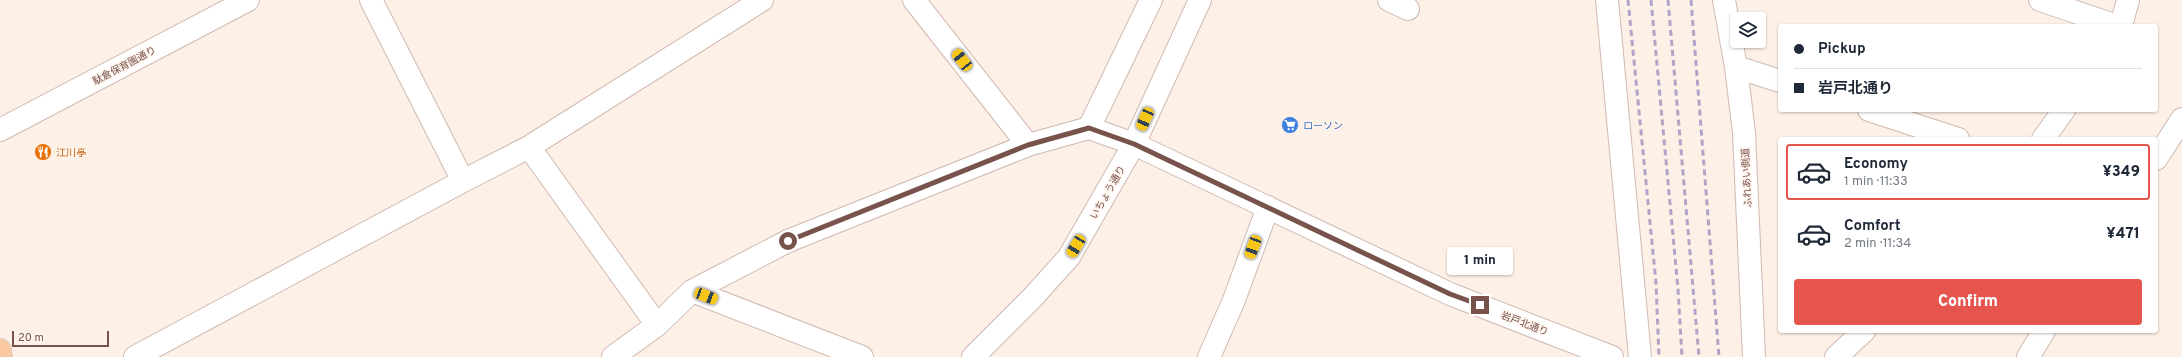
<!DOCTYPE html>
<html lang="en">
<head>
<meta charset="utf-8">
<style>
  body { margin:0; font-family:Overpass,"Noto Sans JP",sans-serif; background:#f6f6f7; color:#1f2937; height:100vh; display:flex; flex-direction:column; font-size:15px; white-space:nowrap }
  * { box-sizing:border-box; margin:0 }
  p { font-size:13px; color:#747a83 }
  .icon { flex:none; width:22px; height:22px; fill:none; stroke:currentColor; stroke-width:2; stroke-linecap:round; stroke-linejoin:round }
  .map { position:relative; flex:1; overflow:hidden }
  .panel { position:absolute; left:1778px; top:137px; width:380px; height:196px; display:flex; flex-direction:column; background:#fff; border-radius:4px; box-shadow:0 1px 3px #0004 }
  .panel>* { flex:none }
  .top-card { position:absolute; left:1778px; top:24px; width:380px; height:88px; border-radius:4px; box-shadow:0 1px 3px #0004; display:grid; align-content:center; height:88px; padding:0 16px; background:#fff }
  .buttons { position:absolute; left:1730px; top:12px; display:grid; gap:8px }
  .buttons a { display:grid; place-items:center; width:36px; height:36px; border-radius:4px; background:#fff; box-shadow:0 1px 3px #0004; font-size:20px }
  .scale { position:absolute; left:12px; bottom:10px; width:97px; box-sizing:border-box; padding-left:4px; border:2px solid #77534b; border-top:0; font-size:11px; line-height:14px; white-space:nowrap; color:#77534b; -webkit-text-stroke:3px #fff5ee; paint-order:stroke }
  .end { position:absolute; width:18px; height:18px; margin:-9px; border:5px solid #77534b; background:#fff; box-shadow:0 0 0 2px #fff }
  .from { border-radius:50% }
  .bubble { position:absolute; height:28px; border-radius:4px; background:#fff; box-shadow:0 1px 3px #0004; font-size:13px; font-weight:800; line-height:28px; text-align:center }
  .car { position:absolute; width:12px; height:24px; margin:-12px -6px; border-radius:5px; box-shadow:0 0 3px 1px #0007; background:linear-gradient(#f5c518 24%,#345 0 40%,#f5c518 0 76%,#345 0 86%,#f5c518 0) }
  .top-card b { display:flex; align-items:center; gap:14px; height:38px; font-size:15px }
  .top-card b+b { border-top:1px solid #e0e1e3 }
  .top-card i { width:10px; height:10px; background:#1f2937 }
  ul { padding:7px 0 0; list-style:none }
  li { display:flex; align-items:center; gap:12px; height:56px; margin:0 8px 6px; padding:0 8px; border:2px solid transparent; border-radius:4px }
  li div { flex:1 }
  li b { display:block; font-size:15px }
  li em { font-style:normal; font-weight:800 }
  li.active { border-color:#e5544d }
  li>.icon { width:36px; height:36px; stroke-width:1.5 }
  .button { display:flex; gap:8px; margin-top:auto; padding:8px 16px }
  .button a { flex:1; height:46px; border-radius:4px; background:#e5544d; color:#fff; font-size:16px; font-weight:800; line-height:46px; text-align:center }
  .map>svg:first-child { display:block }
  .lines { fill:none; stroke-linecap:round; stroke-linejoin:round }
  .minor-casing { stroke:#d1b9af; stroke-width:24 }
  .major-casing { stroke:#d9cfcd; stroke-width:24 }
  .minor { stroke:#fff; stroke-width:22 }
  .major { stroke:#fac9a1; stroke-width:22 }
  .rail { stroke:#b1a5c7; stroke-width:3; stroke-dasharray:6 4; stroke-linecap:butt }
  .route { stroke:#77534b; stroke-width:5 }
  .labels { text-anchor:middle; stroke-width:3; stroke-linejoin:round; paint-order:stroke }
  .street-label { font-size:10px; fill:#77534b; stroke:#fff5ee }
  .shop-label { font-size:10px; fill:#366cbe; stroke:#fff5ee; text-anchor:start }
  .food-label { font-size:10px; fill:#c56008; stroke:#fff5ee; text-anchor:start }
</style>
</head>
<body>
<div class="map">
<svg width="2182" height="357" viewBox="0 0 2182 357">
  <rect width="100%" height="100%" fill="#fcf0e7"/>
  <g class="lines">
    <g class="minor-casing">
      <path id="minor" d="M371 0 463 181
        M914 0 1028 145
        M1389 0 1408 9
        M1607 0 1640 357
        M1724 0 1736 67 1744 133 1754 357
        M2040 0 2117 26
        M2121 26 2128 0
        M1736 67 1780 81
        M1869 110 1958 139
        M1089 128 1151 0
        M0 130 248 0
        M2043 139 2064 110
        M529 147 657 325
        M2156 159 2182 119
        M692 291 862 357
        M135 357 463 181 529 147 762 0
        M613 357 657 325 692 291 788 241 1028 145 1089 128 1134 144 1450 294 1612 357
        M973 357 1033 297 1069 257 1134 144 1200 0
        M1209 357 1234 300 1268 207
        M1836 357 1864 331
        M2028 357 2044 331"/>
    </g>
    <g class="major-casing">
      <path id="major" d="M0 350 1 357"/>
    </g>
    <use href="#minor" class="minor"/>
    <use href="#major" class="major"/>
    <path class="rail" d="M1628 0 1656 283 1659 357
      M1651 0 1678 289 1682 357
      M1668 0 1699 357
      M1691 0 1719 357"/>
  </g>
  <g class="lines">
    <path class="route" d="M788 241 1028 145 1089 128 1134 144 1450 294 1480 305"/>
  </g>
  <defs>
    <g id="supermarket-disc" transform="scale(0.9)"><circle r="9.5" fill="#3f7fe0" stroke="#fff5ee"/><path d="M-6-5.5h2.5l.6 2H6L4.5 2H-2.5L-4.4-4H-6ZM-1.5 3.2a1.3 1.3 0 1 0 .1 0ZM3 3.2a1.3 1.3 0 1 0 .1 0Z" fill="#fff"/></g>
    <g id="restaurant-disc" transform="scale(0.9)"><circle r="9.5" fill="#e8710a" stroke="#fff5ee"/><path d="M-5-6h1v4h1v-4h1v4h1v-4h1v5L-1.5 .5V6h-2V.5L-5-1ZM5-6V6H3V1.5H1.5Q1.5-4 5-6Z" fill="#fff"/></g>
  </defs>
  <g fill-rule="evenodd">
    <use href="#supermarket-disc" x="1290" y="125"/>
    <use href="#restaurant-disc" x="43" y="152"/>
  </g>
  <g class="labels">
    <g class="street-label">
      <text transform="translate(124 65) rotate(-28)" y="4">駄倉保育園通り</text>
      <text transform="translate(1746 178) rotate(-93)" y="4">ふれあい側道</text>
      <text transform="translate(1107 192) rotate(-60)" y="4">いちょう通り</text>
      <text transform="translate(1525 323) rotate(21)" y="4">岩戸北通り</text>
    </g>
    <g class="shop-label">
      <text x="1303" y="129">ローソン</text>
    </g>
    <g class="food-label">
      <text x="56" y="156">江川亭</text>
    </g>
  </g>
</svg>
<div class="buttons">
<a><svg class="icon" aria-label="layers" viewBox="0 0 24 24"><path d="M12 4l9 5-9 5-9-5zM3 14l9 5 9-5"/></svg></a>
</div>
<div class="scale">20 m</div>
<i class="end from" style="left:788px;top:241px"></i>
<i class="end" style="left:1480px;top:305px"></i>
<div class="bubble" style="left:1447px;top:247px;width:66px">1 min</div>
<i class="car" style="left:962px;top:60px;rotate:322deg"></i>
<i class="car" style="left:1145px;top:119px;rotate:204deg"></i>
<i class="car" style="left:1076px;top:246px;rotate:211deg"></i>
<i class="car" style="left:1253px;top:247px;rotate:200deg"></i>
<i class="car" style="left:706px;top:296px;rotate:111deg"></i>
<div class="top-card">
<b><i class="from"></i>Pickup</b>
<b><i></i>岩戸北通り</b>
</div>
<section class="panel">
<ul>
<li class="active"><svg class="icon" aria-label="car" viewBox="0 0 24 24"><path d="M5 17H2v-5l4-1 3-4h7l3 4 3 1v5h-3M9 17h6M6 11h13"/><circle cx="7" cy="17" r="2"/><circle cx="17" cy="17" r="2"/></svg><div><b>Economy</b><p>1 min · 11:33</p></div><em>¥349</em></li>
<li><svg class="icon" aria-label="car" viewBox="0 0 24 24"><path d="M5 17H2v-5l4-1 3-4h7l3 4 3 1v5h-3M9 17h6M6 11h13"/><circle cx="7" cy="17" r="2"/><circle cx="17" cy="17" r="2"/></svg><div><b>Comfort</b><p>2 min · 11:34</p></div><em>¥471</em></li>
</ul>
<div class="button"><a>Confirm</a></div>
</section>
</div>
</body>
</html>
